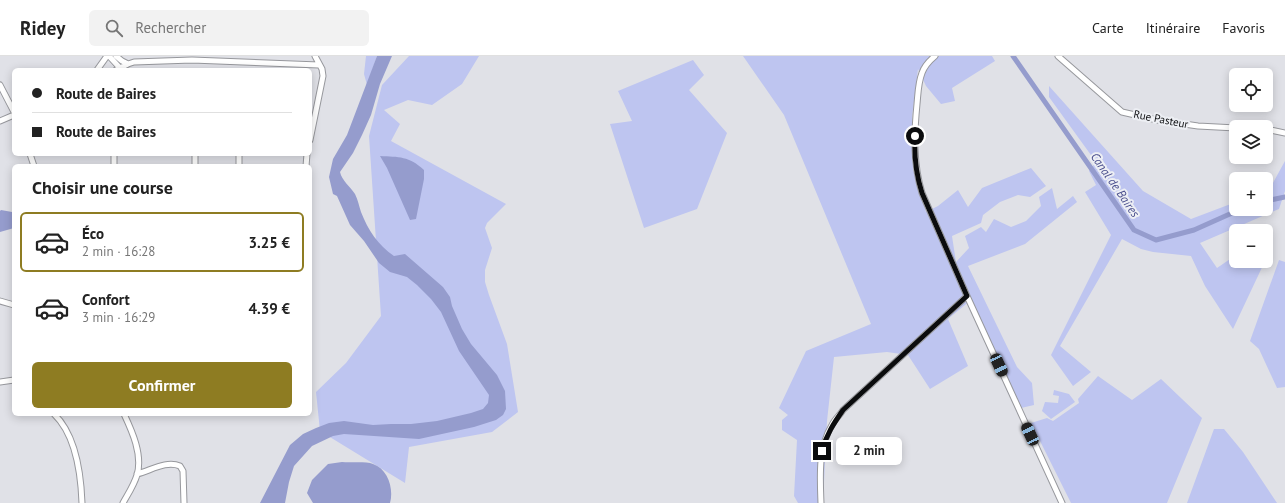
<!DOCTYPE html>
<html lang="fr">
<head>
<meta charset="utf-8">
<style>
  body { margin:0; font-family:"PT Sans",sans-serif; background:#f2f2f2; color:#222; height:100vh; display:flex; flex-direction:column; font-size:15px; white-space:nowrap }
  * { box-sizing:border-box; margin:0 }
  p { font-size:13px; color:#767676 }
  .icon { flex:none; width:22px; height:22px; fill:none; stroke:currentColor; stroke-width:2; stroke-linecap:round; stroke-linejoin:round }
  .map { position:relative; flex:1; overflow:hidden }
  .drawer { position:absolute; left:12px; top:108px; width:300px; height:252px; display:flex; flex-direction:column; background:#fff; border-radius:6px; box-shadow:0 2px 10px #0003 }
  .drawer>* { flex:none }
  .top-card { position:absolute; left:12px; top:12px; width:300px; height:88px; border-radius:6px; box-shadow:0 2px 10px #0003; display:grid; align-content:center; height:88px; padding:0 20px; background:#fff }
  .buttons { position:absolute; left:1229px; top:12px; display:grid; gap:8px }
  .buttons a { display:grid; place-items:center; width:44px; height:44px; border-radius:6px; background:#fff; box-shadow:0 2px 10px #0003; font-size:20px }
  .end { position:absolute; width:18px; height:18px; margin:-9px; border:5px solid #0b0c0e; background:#fff; box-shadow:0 0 0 2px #fff }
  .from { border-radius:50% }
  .bubble { position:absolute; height:28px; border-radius:6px; background:#fff; box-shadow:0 2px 10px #0003; font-size:13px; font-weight:700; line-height:28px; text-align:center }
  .car { position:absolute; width:12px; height:24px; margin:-12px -6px; border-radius:5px; box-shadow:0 0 3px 1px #0007; background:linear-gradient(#222 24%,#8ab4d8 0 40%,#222 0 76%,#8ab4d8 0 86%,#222 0) }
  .top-card b { display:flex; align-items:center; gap:14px; height:38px; font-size:15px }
  .top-card b+b { border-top:1px solid #e0e0e0 }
  .top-card i { width:10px; height:10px; background:#222 }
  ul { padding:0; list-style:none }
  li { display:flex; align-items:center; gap:12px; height:60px; margin:0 8px 6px; padding:0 12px; border:2px solid transparent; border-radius:6px }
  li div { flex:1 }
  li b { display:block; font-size:15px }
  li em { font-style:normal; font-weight:700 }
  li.on { border-color:#8e7c22 }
  li>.icon { width:36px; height:36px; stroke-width:1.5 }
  h2 { padding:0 20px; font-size:18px; line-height:48px }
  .primary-button { display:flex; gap:8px; margin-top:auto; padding:8px 20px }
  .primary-button a { flex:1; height:46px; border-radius:6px; background:#8e7c22; color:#fff; font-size:16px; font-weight:700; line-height:46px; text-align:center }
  header { display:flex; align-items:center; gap:24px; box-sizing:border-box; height:56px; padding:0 20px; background:#fff; border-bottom:1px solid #e0e0e0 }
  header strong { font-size:19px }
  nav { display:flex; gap:22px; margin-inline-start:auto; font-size:14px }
  .search { width:280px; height:36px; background:#f2f2f2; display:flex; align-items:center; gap:10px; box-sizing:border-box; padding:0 14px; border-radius:6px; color:#767676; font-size:15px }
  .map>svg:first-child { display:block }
  .green { fill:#bec5f0 }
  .water { fill:#959ccd }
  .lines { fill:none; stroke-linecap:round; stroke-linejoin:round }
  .canal { stroke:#959ccd; stroke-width:5 }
  .minor-casing { stroke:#97989d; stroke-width:7 }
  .minor { stroke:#fff; stroke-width:5 }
  .route { stroke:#0b0c0e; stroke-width:5 }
  .labels { text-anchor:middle; stroke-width:4; stroke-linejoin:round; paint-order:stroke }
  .street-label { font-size:11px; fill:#0b0c0e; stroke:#edeff4 }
  .water-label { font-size:12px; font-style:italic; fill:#484d8c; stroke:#edeff4 }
</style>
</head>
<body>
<header>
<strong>Ridey</strong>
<div class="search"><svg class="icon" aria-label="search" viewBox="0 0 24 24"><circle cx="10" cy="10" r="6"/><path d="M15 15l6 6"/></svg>Rechercher</div>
<nav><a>Carte</a><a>Itinéraire</a><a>Favoris</a></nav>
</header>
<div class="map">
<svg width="1285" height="447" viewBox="0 0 1285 447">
  <rect width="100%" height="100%" fill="#e0e1e7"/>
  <path class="green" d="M366 0H377L367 29 364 18Z
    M409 0H479L462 28 432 49 408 44 384 54 400 68 391 85 506 148 487 167 485 172 492 192 485 214V226L489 239 507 288 518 356 492 376 409 391 405 427 320 375 316 336 346 307 381 260 369 80 382 29Z
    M743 0H992L995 5 952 32 955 45 941 48 926 30 918 13 912 61 913 113 926 156 938 150 958 134 968 151 982 132 1031 112 1046 130 1030 141 1018 139 1000 146 983 159 981 167 952 180 956 206 969 192 965 180 981 171 986 176 994 163 1011 171 1026 165 1041 150 1039 141 1052 132 1057 153 1073 140 1077 146 1025 188 968 210 1017 311 1032 327 1034 349 1021 352 971 244 948 263 968 310 930 333 908 299 887 296 834 301 827 365 823 447H798L794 440 797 384 782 374V364L788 359 779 352 806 295 871 268 784 59Z
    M693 4 704 19 689 34 727 77 697 153 644 172 610 68 632 65 618 35Z
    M1049 30 1143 135 1191 163 1236 146V153H1266V135L1269 134 1285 105V135L1279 153 1200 187 1217 212 1236 199V205H1265L1233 273 1205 230 1191 200 1153 196 1141 193 1122 183 1060 290 1091 316 1073 330 1051 299 1111 179 1085 136 1096 129 1089 115 1096 106 1049 41Z
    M1279 204 1285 206V331L1277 332 1259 293 1250 285Z
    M1098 320 1132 344 1161 323 1202 362 1167 447H1071L1031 367 1047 362 1053 365 1079 347 1078 343Z
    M1054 334 1069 338 1075 346 1051 363 1042 355 1045 346 1058 347 1059 340 1053 339Z
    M1214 373H1224L1243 396 1277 447H1187Z"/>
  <path class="water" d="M377 0H392L380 28 371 59 362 79 353 97 340 116C342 125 350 130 355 138 358 144 359 150 361 156 368 174 378 189 394 200L405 198 443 231 450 241 452 250 462 273 471 288 497 319 505 335 506 353 503 359 496 364 474 371 419 383 344 378 333 380 312 390 294 410 289 426 285 447H260L290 389 303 378 316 372 329 367 344 365 373 369 391 368H411L437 365 471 357 483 353 488 347 489 339 459 295 441 256 431 243 417 229 407 221 390 216 379 207 364 185 350 169 337 140 333 138 329 121 333 103 347 79Z
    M380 100C399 101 409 100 424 114V123L416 163 410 164 387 112Z
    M1 154 12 156 14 159V172L0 176V155Z
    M342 406C350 407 366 405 373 408 388 413 394 433 390 447H313L307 437 312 424 328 408Z"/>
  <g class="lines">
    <path class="canal" d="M1013 0 1134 174 1156 184 1194 174 1241 153
      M1266 145 1285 141"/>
    <g class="minor-casing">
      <path id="minor" d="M109 0 120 12
        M116 0 122 5 128 8
        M935 0C929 5 924 11 922 17 918 27 918 38 917 48 914 78 913 108 922 137L967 240 1062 447
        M1058 0 1122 56 1157 64 1198 70 1236 72
        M97 14 107 0
        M116 14 128 8 134 6 192 4 319 9
        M0 29 14 56
        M0 65 14 59
        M1266 73 1285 77
        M310 84 323 20 322 13 315 0
        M30 98 34 110
        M114 110V98
        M195 110V98
        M239 110V98
        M306 110 307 98
        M0 245 14 249
        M0 326 14 324
        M54 358C76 379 81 419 82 447
        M137 418C150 415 166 404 180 410L183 415 184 447
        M123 447C128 438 134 429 137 419 143 399 132 375 124 358
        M821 447C820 420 818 392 832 369 835 363 840 359 843 354L967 240"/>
    </g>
    <use href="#minor" class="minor"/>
  </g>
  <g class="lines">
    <path class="route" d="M822 395C826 379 834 367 843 354L967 240 922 137C916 118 914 99 915 80"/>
  </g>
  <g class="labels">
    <g class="street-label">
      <text transform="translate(1161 63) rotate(11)" y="4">Rue Pasteur</text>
    </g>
    <g class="water-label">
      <text transform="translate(1115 129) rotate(55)" y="4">Canal de Baires</text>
    </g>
  </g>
</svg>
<div class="buttons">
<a><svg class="icon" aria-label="locate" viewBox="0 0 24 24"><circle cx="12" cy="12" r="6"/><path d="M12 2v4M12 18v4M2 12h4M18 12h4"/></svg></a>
<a><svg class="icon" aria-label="layers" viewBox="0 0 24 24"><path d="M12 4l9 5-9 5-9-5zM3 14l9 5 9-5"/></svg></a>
<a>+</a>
<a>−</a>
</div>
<i class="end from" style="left:915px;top:80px"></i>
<i class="end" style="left:822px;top:395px"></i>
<div class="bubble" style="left:836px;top:381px;width:66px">2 min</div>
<i class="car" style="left:999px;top:309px;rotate:155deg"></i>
<i class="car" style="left:1030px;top:378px;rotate:335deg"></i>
<div class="top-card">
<b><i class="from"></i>Route de Baires</b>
<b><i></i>Route de Baires</b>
</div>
<section class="drawer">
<h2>Choisir une course</h2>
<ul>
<li class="on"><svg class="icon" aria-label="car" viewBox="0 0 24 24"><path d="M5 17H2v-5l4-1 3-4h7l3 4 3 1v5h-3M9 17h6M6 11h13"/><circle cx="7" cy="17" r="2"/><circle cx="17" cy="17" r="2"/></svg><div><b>Éco</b><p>2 min · 16:28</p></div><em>3.25 €</em></li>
<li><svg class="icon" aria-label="car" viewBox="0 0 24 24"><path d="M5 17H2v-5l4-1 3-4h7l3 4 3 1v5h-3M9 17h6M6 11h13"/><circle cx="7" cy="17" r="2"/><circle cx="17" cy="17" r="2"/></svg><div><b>Confort</b><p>3 min · 16:29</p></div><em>4.39 €</em></li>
</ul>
<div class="primary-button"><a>Confirmer</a></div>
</section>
</div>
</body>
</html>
